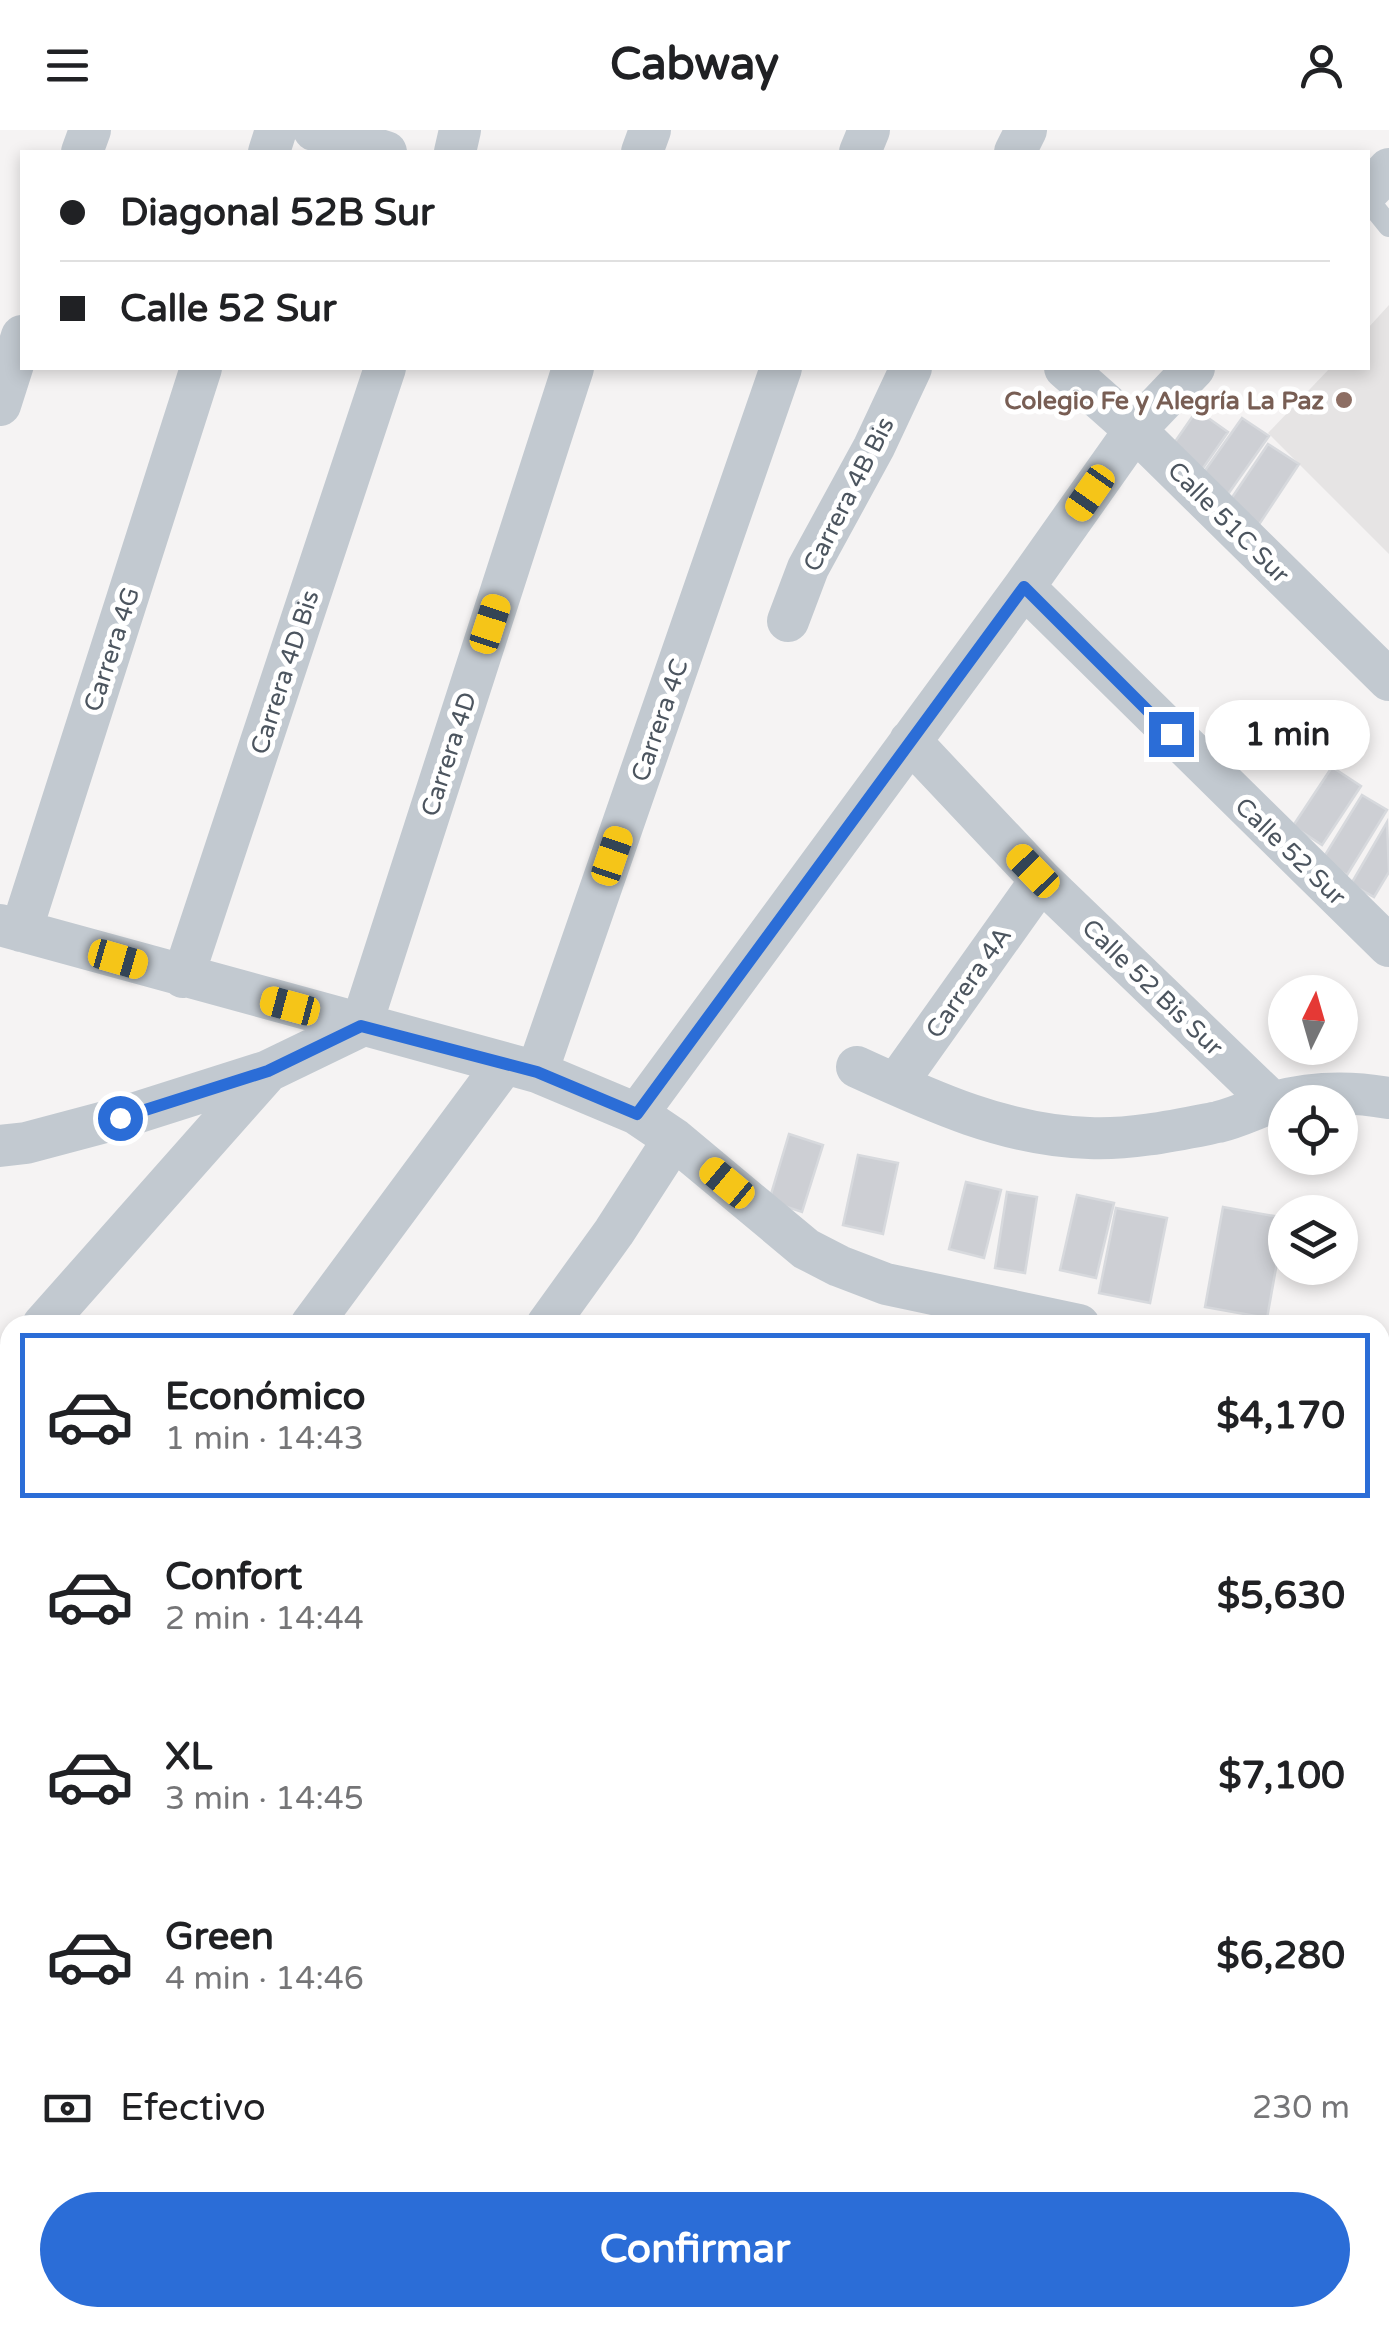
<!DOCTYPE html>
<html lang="es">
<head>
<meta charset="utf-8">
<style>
  body { margin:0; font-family:"Varela Round",sans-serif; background:#f6f6f6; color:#202124; height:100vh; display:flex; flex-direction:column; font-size:38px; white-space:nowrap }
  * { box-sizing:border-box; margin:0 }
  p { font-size:32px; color:#757577 }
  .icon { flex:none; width:55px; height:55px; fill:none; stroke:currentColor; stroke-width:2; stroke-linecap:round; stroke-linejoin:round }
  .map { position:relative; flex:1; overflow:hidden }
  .details { position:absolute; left:0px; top:1185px; width:1390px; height:1012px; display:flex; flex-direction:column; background:#fff; border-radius:30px 30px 0 0; box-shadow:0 5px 15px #0003 }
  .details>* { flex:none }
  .guide { position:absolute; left:20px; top:20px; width:1350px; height:220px; border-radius:0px; box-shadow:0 5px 15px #0003; display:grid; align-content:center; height:220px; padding:0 40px; background:#fff }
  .needle { width:65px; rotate:5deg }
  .fabs { position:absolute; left:1268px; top:845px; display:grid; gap:20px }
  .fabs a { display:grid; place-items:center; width:90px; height:90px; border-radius:50%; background:#fff; box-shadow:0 5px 15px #0003; font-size:50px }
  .end { position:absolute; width:45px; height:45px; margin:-22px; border:12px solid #2b6dd7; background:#fff; box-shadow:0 0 0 5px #fff }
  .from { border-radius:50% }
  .bubble { position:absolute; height:70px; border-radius:35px; background:#fff; box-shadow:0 5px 15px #0003; font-size:32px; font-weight:800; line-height:70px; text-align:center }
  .car { position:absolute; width:30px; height:60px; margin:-30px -15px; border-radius:12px; box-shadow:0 0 8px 2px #0007; background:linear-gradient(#f5c518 24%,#345 0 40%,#f5c518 0 76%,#345 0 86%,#f5c518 0) }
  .guide b { display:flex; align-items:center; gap:35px; height:95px; font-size:38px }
  .guide b+b { border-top:2px solid #e0e0e0 }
  .guide i { width:25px; height:25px; background:#202124 }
  ul { padding:18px 0 0; list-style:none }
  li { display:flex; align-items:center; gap:30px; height:165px; margin:0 20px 15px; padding:0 20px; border:5px solid transparent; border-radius:0px }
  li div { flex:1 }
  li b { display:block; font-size:38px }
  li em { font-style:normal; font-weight:800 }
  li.current { border-color:#2b6dd7 }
  li>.icon { width:90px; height:90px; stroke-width:1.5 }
  .pay { display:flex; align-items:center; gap:25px; height:110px; padding:0 40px; font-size:38px }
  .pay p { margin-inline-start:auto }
  .button { display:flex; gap:20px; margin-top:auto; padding:20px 40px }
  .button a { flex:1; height:115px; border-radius:60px; background:#2b6dd7; color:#fff; font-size:40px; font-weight:800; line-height:115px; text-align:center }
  header { display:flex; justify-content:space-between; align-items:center; height:130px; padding:0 40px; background:#fff; font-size:45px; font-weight:800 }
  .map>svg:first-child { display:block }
  .education { fill:#e6e4e4 }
  .grass { fill:url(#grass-tufts) }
  .forest { fill:url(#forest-crowns) }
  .building { fill:#cdcfd4; stroke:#d7d9dd; stroke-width:2.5 }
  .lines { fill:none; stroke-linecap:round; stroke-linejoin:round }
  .lane { stroke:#c2c9d0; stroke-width:22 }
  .street { stroke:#c2c9d0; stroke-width:42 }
  .route { stroke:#2b6dd7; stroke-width:12 }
  .education-dot { fill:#8d6e63; stroke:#fff; stroke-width:4 }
  .labels { text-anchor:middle; stroke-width:10; stroke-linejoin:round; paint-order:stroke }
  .education-label { font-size:25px; font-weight:bold; fill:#785e54; stroke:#fff; text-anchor:end }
  .street-label { font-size:25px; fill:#4c555f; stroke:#fff }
</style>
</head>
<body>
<header><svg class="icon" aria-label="menu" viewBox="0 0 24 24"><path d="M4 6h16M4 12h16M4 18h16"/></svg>Cabway<svg class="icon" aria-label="person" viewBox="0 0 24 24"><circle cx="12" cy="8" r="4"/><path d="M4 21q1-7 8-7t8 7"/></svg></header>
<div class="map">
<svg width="1389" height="2197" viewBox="0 0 1389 2197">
  <defs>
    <pattern id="grass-tufts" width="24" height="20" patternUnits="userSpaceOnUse" patternTransform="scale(2.5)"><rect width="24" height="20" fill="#c7edd7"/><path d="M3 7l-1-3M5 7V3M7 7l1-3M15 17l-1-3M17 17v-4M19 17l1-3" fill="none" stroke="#adcdbb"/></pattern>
    <pattern id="forest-crowns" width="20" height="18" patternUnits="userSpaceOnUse" patternTransform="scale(2.5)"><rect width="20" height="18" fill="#c7edd7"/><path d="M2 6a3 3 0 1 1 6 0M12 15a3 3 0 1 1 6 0" fill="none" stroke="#adcdbb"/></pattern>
  </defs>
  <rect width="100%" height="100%" fill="#f5f3f3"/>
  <path class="education" d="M1389 175V424L1268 303 1330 238H1368V198Z"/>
  <path class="grass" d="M1380 1736 1389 1737V1811L1380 1810Z"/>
  <path class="forest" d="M17 2188H96L108 2197H10Z
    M149 2188H517L516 2197H141Z"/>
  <path class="building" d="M1197 280 1228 302 1201 341 1170 319Z
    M1242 288 1269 306 1226 367 1199 349Z
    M1268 314 1299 334 1256 399 1225 378Z
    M1332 637 1361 656 1322 715 1293 696Z
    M1362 665 1387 680 1347 745 1322 730Z
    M1387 692 1389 742 1374 767 1351 754Z
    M789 1004 823 1015 802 1082 769 1071Z
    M858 1025 898 1033 883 1104 843 1095Z
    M966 1052 1001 1060 984 1128 949 1119Z
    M1007 1062 1037 1067 1025 1143 995 1138Z
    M1077 1065 1114 1073 1096 1148 1060 1140Z
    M1223 1077 1285 1088 1267 1188 1205 1177Z
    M1116 1078 1167 1088 1150 1173 1099 1163Z
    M1380 1824 1389 1825V1848L1380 1868Z
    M1389 1875V1937L1387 1942 1380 1939V1896Z
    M1389 2028V2077L1380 2101V2029Z
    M1389 2096V2145L1380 2143Z
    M936 2188H963L962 2197H935Z
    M968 2188H991V2197H966Z
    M1017 2189H1040L1038 2197H1017Z"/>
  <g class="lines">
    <path class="lane" d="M1368 70 1389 96"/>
    <path class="street" d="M314 0 386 22
      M82 22 90 0
      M269 22 276 0
      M455 22 460 0
      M642 22 650 0
      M860 22 869 0
      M1015 22 1026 0
      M1368 61 1389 39
      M1065 238 1135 300 1389 550
      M0 275 22 206
      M1024 457 1389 816
      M788 491 808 438 874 317 911 238
      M910 611 1041 750 1273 973
      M0 795 537 942 637 984 674 1009 806 1119 839 1136 886 1154 1079 1195
      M21 801 201 238
      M183 847 385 238
      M857 937C931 971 1007 1006 1089 1008 1131 1010 1177 1000 1218 992 1235 988 1252 980 1268 974 1307 962 1350 961 1389 968
      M537 942 781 238
      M896 954 1041 750
      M637 984 1024 457 1135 300 1194 238
      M0 1016 26 1013 120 988 268 941 361 896 573 238
      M43 1195 268 941
      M311 1195 504 934
      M547 1195 614 1102 674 1009
      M0 1244 10 1232
      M1380 1277 1389 1257
      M0 1560 10 1549
      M0 1660 10 1661
      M1380 1666 1389 1654
      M0 1922 10 1908
      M1065 2197V2188"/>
  </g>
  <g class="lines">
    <path class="route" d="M120 988 268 941 361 896 537 942 637 984 1024 457 1171 604"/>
  </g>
  <circle class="education-dot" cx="1344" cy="270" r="10"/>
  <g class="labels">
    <g class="education-label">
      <text x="1324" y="279">Colegio Fe y Alegría La Paz</text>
    </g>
    <g class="street-label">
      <text transform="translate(848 364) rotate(-63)" y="9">Carrera 4B Bis</text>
      <text transform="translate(1229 392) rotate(45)" y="9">Calle 51C Sur</text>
      <text transform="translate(111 519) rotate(-72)" y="9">Carrera 4G</text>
      <text transform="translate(284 542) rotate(-72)" y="9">Carrera 4D Bis</text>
      <text transform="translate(659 590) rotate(-71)" y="9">Carrera 4C</text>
      <text transform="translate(448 624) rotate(-72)" y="9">Carrera 4D</text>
      <text transform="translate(1291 721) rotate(44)" y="9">Calle 52 Sur</text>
      <text transform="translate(968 852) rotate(-55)" y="9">Carrera 4A</text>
      <text transform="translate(1153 857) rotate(44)" y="9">Calle 52 Bis Sur</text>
    </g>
  </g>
</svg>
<div class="fabs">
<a><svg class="needle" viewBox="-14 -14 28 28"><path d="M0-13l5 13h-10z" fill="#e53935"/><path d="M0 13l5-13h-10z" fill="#757577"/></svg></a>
<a><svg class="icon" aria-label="locate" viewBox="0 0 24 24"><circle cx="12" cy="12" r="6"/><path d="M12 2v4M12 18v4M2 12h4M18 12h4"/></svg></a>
<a><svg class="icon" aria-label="layers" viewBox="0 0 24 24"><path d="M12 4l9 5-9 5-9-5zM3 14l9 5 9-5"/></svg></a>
</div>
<i class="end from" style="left:120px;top:988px"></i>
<i class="end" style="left:1171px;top:604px"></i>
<div class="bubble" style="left:1205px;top:570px;width:165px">1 min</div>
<i class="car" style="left:1090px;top:363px;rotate:215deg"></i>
<i class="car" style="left:490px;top:494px;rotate:18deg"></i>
<i class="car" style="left:612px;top:726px;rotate:19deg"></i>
<i class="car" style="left:1033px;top:741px;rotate:316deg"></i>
<i class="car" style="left:118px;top:829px;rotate:106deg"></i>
<i class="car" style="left:290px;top:876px;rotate:285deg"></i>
<i class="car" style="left:727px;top:1053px;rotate:310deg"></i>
<div class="guide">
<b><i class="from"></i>Diagonal 52B Sur</b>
<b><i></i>Calle 52 Sur</b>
</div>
<section class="details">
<ul>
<li class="current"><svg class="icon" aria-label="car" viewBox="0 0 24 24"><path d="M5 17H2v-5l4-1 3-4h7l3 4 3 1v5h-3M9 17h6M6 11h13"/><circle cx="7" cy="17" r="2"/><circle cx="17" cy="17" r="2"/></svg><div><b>Económico</b><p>1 min · 14:43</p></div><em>$4,170</em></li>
<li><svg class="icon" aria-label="car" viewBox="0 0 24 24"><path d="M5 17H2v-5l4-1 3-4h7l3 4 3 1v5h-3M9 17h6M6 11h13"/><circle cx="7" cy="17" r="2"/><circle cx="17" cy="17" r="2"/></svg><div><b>Confort</b><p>2 min · 14:44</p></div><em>$5,630</em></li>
<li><svg class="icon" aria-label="car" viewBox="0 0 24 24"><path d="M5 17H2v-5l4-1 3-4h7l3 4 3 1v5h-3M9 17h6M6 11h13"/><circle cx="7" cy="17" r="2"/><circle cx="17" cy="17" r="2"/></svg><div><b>XL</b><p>3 min · 14:45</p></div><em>$7,100</em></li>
<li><svg class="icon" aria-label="car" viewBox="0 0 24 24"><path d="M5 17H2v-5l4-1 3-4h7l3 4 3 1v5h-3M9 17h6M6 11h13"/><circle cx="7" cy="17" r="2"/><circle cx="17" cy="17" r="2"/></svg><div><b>Green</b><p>4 min · 14:46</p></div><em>$6,280</em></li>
</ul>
<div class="pay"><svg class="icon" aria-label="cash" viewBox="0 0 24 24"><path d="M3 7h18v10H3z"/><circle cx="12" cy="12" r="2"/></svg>Efectivo<p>230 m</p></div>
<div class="button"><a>Confirmar</a></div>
</section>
</div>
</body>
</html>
